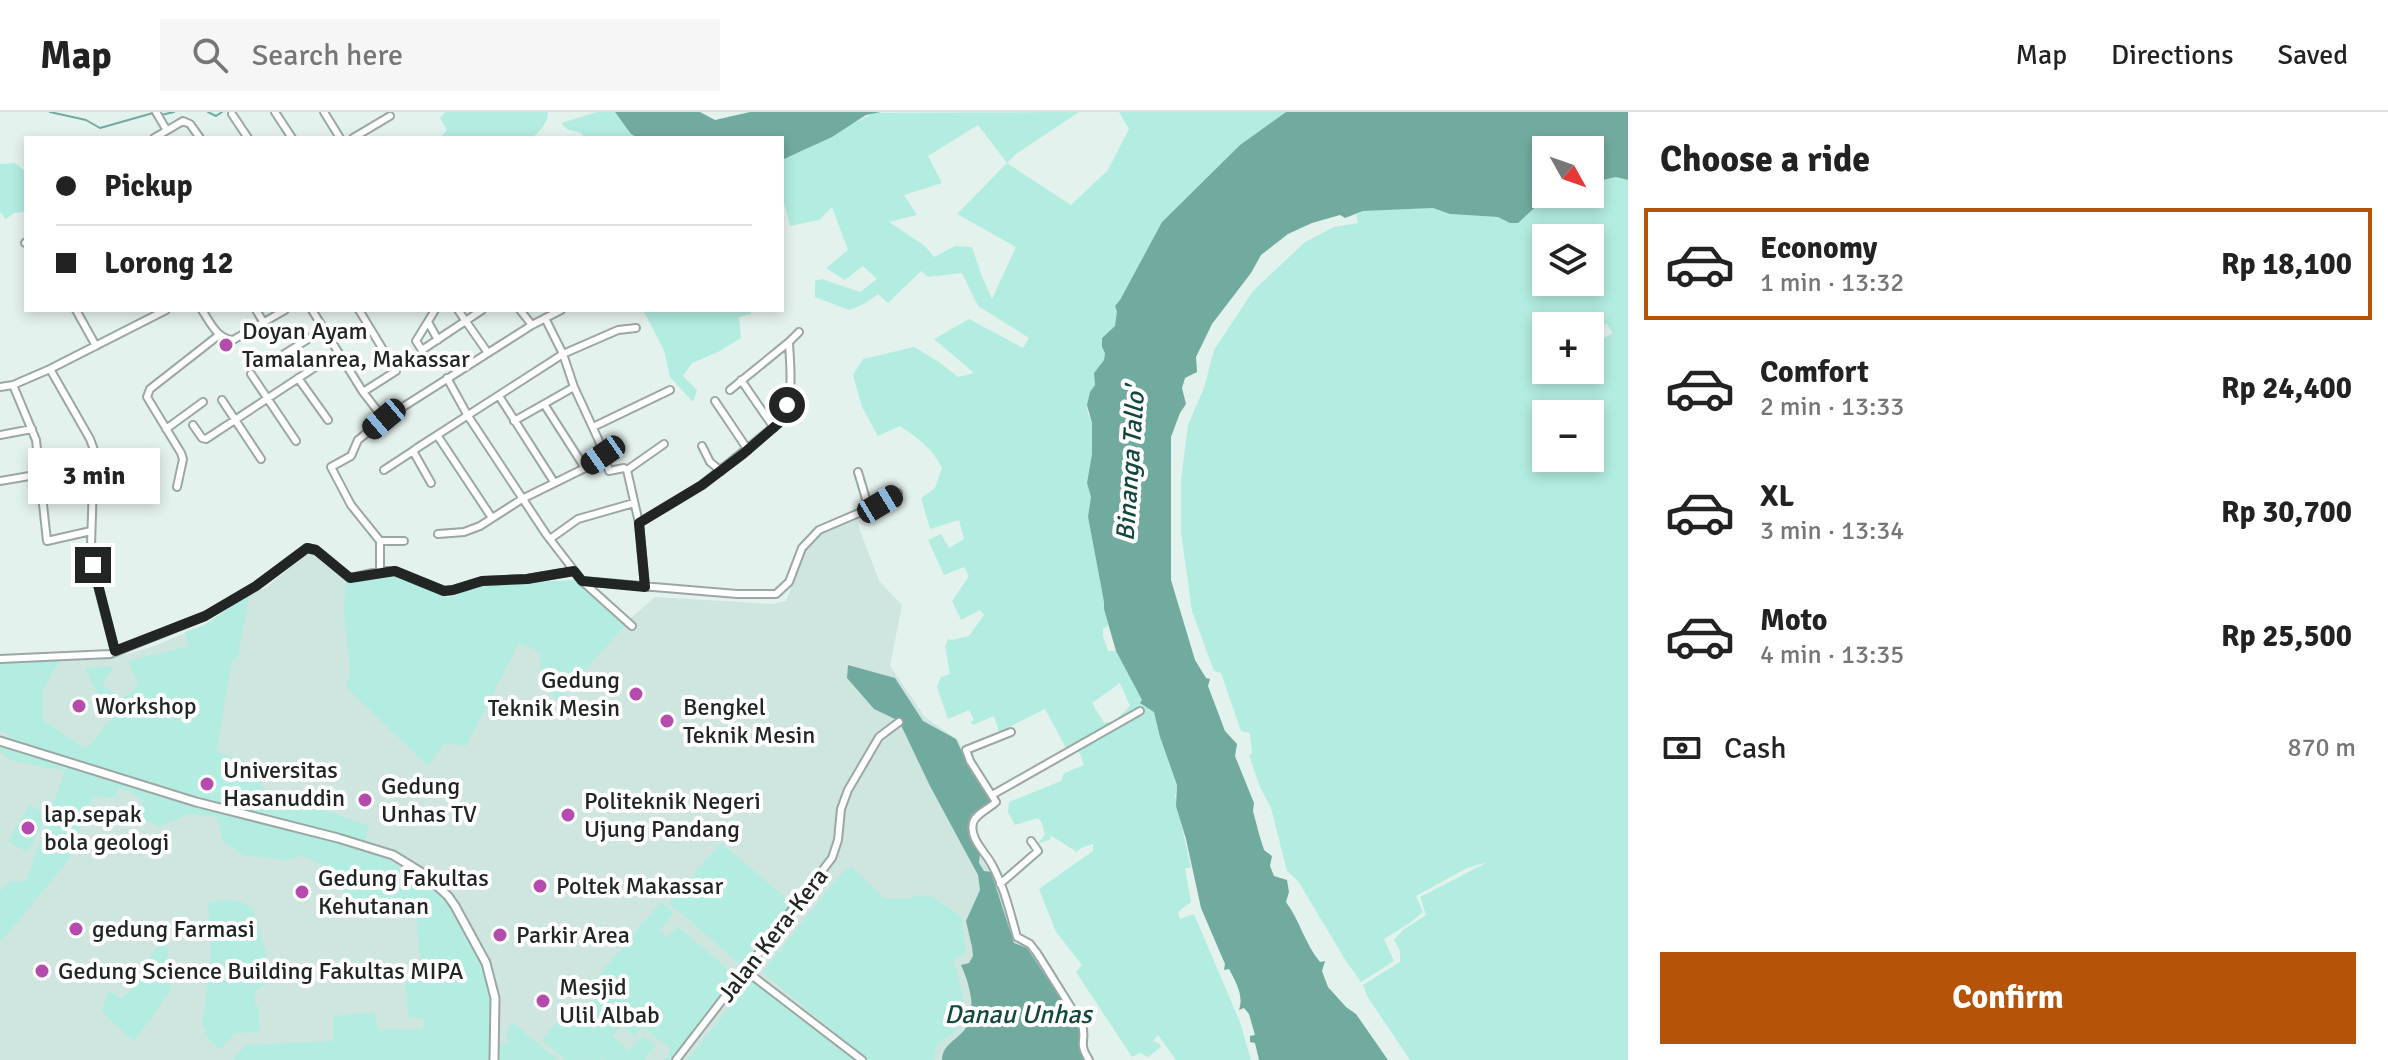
<!DOCTYPE html>
<html lang="en">
<head>
<meta charset="utf-8">
<style>
  body { margin:0; font-family:Signika,sans-serif; background:#f6f6f6; color:#222; height:100vh; display:flex; flex-direction:column; font-size:30px; white-space:nowrap }
  * { box-sizing:border-box; margin:0 }
  p { font-size:26px; color:#767676 }
  .icon { flex:none; width:44px; height:44px; fill:none; stroke:currentColor; stroke-width:2; stroke-linecap:round; stroke-linejoin:round }
  .map { position:relative; flex:1; overflow:hidden }
  .details { display:flex; flex-direction:column; background:#fff; width:760px }
  .details>* { flex:none }
  .hud { position:absolute; left:24px; top:24px; width:760px; height:176px; border-radius:0px; box-shadow:0 4px 12px #0003; display:grid; align-content:center; height:176px; padding:0 32px; background:#fff }
  .needle { width:52px; rotate:130deg }
  .buttons { position:absolute; left:1532px; top:24px; display:grid; gap:16px }
  .buttons a { display:grid; place-items:center; width:72px; height:72px; border-radius:0px; background:#fff; box-shadow:0 4px 12px #0003; font-size:40px }
  .end { position:absolute; width:36px; height:36px; margin:-18px; border:10px solid #212624; background:#fff; box-shadow:0 0 0 4px #fff }
  .from { border-radius:50% }
  .bubble { position:absolute; height:56px; border-radius:0px; background:#fff; box-shadow:0 4px 12px #0003; font-size:26px; font-weight:800; line-height:56px; text-align:center }
  .car { position:absolute; width:24px; height:48px; margin:-24px -12px; border-radius:10px; box-shadow:0 0 6px 2px #0007; background:linear-gradient(#222 24%,#8ab4d8 0 40%,#222 0 76%,#8ab4d8 0 86%,#222 0) }
  .hud b { display:flex; align-items:center; gap:28px; height:76px; font-size:30px }
  .hud b+b { border-top:2px solid #e0e0e0 }
  .hud i { width:20px; height:20px; background:#222 }
  ul { padding:0; list-style:none }
  li { display:flex; align-items:center; gap:24px; height:112px; margin:0 16px 12px; padding:0 16px; border:4px solid transparent; border-radius:0px }
  li div { flex:1 }
  li b { display:block; font-size:30px }
  li em { font-style:normal; font-weight:800 }
  li.on { border-color:#b45309 }
  li>.icon { width:72px; height:72px; stroke-width:1.5 }
  h2 { padding:0 32px; font-size:36px; line-height:96px }
  .pay { display:flex; align-items:center; gap:20px; height:88px; padding:0 32px; font-size:30px }
  .pay p { margin-inline-start:auto }
  .cta { display:flex; gap:16px; margin-top:auto; padding:16px 32px }
  .cta a { flex:1; height:92px; border-radius:0px; background:#b45309; color:#fff; font-size:32px; font-weight:800; line-height:92px; text-align:center }
  header { display:flex; align-items:center; gap:48px; box-sizing:border-box; height:112px; padding:0 40px; background:#fff; border-bottom:2px solid #e0e0e0 }
  header strong { font-size:38px }
  nav { display:flex; gap:44px; margin-inline-start:auto; font-size:28px }
  .search { width:560px; height:72px; background:#f6f6f6; display:flex; align-items:center; gap:20px; box-sizing:border-box; padding:0 28px; border-radius:0px; color:#767676; font-size:30px }
  main { display:flex; flex:1; min-height:0 }
  .map>svg:first-child { display:block }
  .built { fill:#cfe5e0 }
  .green { fill:#b3ece0; fill-rule:evenodd }
  .water { fill:#71ab9f }
  .lines { fill:none; stroke-linecap:round; stroke-linejoin:round }
  .stream { stroke:#71ab9f; stroke-width:2 }
  .minor-casing { stroke:#9aa7a4; stroke-width:10 }
  .tertiary-casing { stroke:#9aa7a4; stroke-width:11 }
  .minor { stroke:#fff; stroke-width:6 }
  .tertiary { stroke:#fff; stroke-width:7 }
  .route { stroke:#212624; stroke-width:10 }
  .poi-dot { fill:#b44bad; stroke:#fff; stroke-width:3 }
  .labels { text-anchor:middle; stroke-width:8; stroke-linejoin:round; paint-order:stroke }
  .poi-label { font-size:24px; fill:#212624; stroke:#fff; text-anchor:start }
  .street-label { font-size:24px; fill:#212624; stroke:#fff }
  .water-label { font-size:26px; font-style:italic; fill:#13473f; stroke:#fff }
</style>
</head>
<body>
<header>
<strong>Map</strong>
<div class="search"><svg class="icon" aria-label="search" viewBox="0 0 24 24"><circle cx="10" cy="10" r="6"/><path d="M15 15l6 6"/></svg>Search here</div>
<nav><a>Map</a><a>Directions</a><a>Saved</a></nav>
</header>
<main>
<div class="map">
<svg width="1628" height="948" viewBox="0 0 1628 948">
  <rect width="100%" height="100%" fill="#e4f2ee"/>
  <path class="built" d="M855 405 879 469 902 493 890 554 925 605 958 628 969 653 994 688 999 693 977 707 974 713 976 720 984 737 996 751 1013 795 1018 824 1029 828 1051 853 1085 912 1088 921 1086 933 1094 948H0V549L47 547 94 548 128 542 157 533 204 513 255 479 266 476 309 439 314 440 346 467 364 468 372 464 393 461 448 485 455 484 467 476 577 468 624 512 655 485 772 492 786 489 807 434 816 424Z"/>
  <path class="green" d="M445 0H548C548 10 540 20 532 26H440L447 18 440 6Z
    M597 0H615L630 19 639 26H585L581 21 567 17 561 11Z
    M1079 0 1016 42 1007 51 1071 93 1108 58 1129 17 1119 0H1286L1240 33 1162 110 1120 188 1115 214 1102 226 1105 241 1104 248 1094 261 1095 273 1090 280 1087 298 1092 311V342L1087 371 1091 385 1088 405 1104 490V497L1109 513 1103 517V524L1108 539H1116L1145 593 1154 599 1160 625 1177 673 1175 684 1191 756H1185L1191 790 1178 800 1180 807 1194 802 1240 910 1251 948H1176L1158 923 1153 929 1160 932 1161 935 1148 945 1140 941 1132 945 1076 860 1082 853 1056 820 1039 777 1093 739V732L1081 736 1077 740 1050 723 1051 727 1037 732 1045 723 1042 711 1038 706 1015 713 1008 700 1009 690 1061 669 1064 661 1084 653 1077 634 1067 638 1045 597 999 620 994 604 973 613 970 610 974 608 969 598 948 607 937 575 941 565 950 562 945 535 948 527 952 528 969 524 984 503 980 498 961 508 952 489 969 464 964 455 944 463 928 428 941 422 949 436 964 427 959 408 930 417 921 386 935 376 942 356C933 337 917 325 900 314L878 324 862 295 853 263 863 247 914 235 939 250 958 265 974 261 934 227 969 207 1023 236 1029 226 978 194 962 161 928 165 921 159 888 191 878 182 864 192 849 198 815 185V169L822 167 860 180 877 167 863 154 845 168 826 156 848 138 832 95 819 108 790 114 782 82V48L807 37 873 1ZM978 13 1007 51 957 102 1016 135 992 187 981 162 972 135 955 134 934 145 925 134 889 110 917 103 904 83 942 71 928 44ZM1120 571 1130 594 1115 609 1104 611 1092 591Z
    M15 51 26 60V100L14 101 6 107 0 100V52Z
    M1617 65 1628 68V948H1410L1367 884 1363 873 1400 850V839L1394 828 1403 818 1426 803 1420 785 1488 750 1467 756 1416 784 1423 800 1411 810 1384 827 1394 849 1361 870 1346 849 1298 769 1287 759 1271 696 1260 675 1249 643 1252 642 1250 621 1241 619 1221 561 1214 559 1192 499 1181 420V368L1188 313 1204 276 1214 238 1253 179 1305 130 1334 115 1358 111 1356 103 1363 99 1433 96 1450 102 1498 105 1507 108 1555 82H1590V71ZM1546 126H1590V170H1546ZM1606 211 1613 221 1590 234V258H1546V214H1590V221ZM1546 302H1590V346H1546Z
    M643 198H750L751 202 739 205 741 226 718 240 692 251 683 264 697 278 693 290 670 265 664 238Z
    M393 461 448 485 455 484 478 472 577 468 625 513 558 589 542 572 540 540 519 531 466 634 444 631 428 654 346 575 350 559 344 500 346 467C363 468 377 464 393 461Z
    M249 483 238 546 232 548 216 640 264 655 260 675 369 714 362 739 376 742 410 760 445 788 479 849 490 877 491 934 508 932 507 918 513 911 558 948H232L246 933 333 929V904L374 900 379 918 423 917 424 907 408 905 405 865 421 855 417 808 409 800 364 801 346 793 343 776 331 756 302 744 286 748 243 743 222 729 218 705 189 702 159 715 138 705 142 689 133 681 118 675 116 686 93 684 68 749 0 831V779L11 769 26 770 65 659 10 648 0 640V635L9 622 0 619V551L60 548 43 577V608L86 637 116 601 95 577 85 556 114 555 102 572 121 587 139 574 128 549 189 534 185 520 204 513Z
    M29 693 48 703 27 740 8 729Z
    M721 731 793 792 741 853 669 791Z
    M851 754 884 786 906 787 921 783 933 785 961 804 966 840 953 848C959 867 971 899 956 918 945 930 934 928 934 948H868L762 860 842 761Z
    M224 788 241 790 253 796 268 848 269 871 255 878V893L258 894 260 920 235 921 220 938 203 922 207 917 202 913 211 847 208 791Z
    M661 790 674 801 659 819 667 826 677 814 739 866 670 948H664L671 938 643 915 635 924 622 913 612 924 629 939 643 924 656 934 644 948H605L602 946 599 948H566L542 928 563 903 575 913 598 885 588 876Z
    M167 825 170 880 134 929 108 906 102 899 107 883 111 880 121 886C144 872 144 843 167 825Z
    M753 867 854 948H687Z"/>
  <path class="water" d="M615 0H700L715 8 750 0H881L866 3 832 25 782 48V26H638L631 22Z
    M1286 0H1628V68L1616 65 1590 71V38H1546V82H1556L1543 88 1518 111H1510L1498 105 1450 102 1433 96 1363 99 1345 106 1340 103 1312 111 1288 122 1261 143 1251 161 1212 212 1196 245 1197 260 1185 266 1182 276 1186 292 1180 301 1171 325V468L1195 548 1206 566 1210 567 1208 574 1225 619 1237 632 1235 644 1254 691 1253 699 1259 722 1264 738 1272 744 1270 754 1274 764 1287 768 1289 780 1286 790C1300 809 1305 832 1320 850L1325 849 1322 859 1328 875 1346 895 1356 902 1388 948H1259L1255 931 1250 930V924L1255 923 1249 902 1244 896 1239 898C1244 884 1236 870 1229 857L1224 858 1225 852 1201 796 1186 727 1176 694 1177 673 1160 625 1154 600 1140 591 1142 588 1116 539 1104 497V490L1088 405 1091 385 1087 371 1092 342V311L1087 293 1090 280 1095 273 1094 261 1104 248 1105 241 1102 235V226L1115 214 1117 199 1115 194 1120 188 1162 110 1240 33Z
    M848 553 895 566 923 609 956 627 971 660 992 688 991 691 972 702C964 717 968 729 980 741L979 751 984 759 991 760 1014 831 1027 836 1082 918 1078 931 1085 948H942C943 931 957 929 965 917 978 899 969 871 961 853L969 851 973 844 972 835 966 809 980 778 978 763 930 674 899 609 874 597 847 566Z"/>
  <g class="lines">
    <path class="stream" d="M50 0 86 8 100 16 153 1
      M208 0 216 4 222 0
      M161 3 174 0"/>
    <g class="minor-casing">
      <path id="minor" d="M156 0 166 17
        M275 0 292 26
        M324 0 340 26
        M232 2 248 26
        M154 26 183 9 190 12 200 26
        M353 26 390 4
        M25 131 26 130
        M76 198 96 234
        M202 198C210 210 217 227 233 228L285 198
        M256 198 264 211
        M312 198 363 280 384 307
        M359 198 396 259 363 280
        M435 198 416 229 422 238 482 198
        M458 198 488 241
        M520 198 532 213
        M545 206 563 242 574 275 599 329 609 359 624 356 627 358 664 332
        M428 210 438 228
        M270 251 324 217
        M50 257 90 327 94 338 91 434 98 474 115 539
        M251 262 296 329
        M298 266 328 308
        M447 266 468 304 546 422 582 469 632 514
        M741 268 774 316
        M13 273 36 328 47 429 91 419
        M0 275 13 273 50 257 166 198
        M730 278 789 230
        M499 284 554 370
        M222 288 261 347
        M715 289 748 338
        M544 292 585 356
        M514 309 574 275
        M193 313 202 326 206 327 338 240
        M593 315 670 278
        M166 317 203 290
        M0 323 32 317
        M437 323 492 406
        M702 334 710 350 721 359
        M384 358 413 339
        M627 358 639 411 702 373 780 310C795 288 790 255 789 230L799 220
        M858 360 869 397
        M0 369 41 362
        M431 371 413 339 417 336 563 242 618 218 636 216
        M177 375 183 347 181 341 147 285 150 277 219 223
        M639 411 645 475
        M438 422 464 420 480 414 522 387 585 356 603 343
        M550 427 578 407 634 391
        M380 429H404
        M380 459V429L351 393 331 355 351 344 358 328 384 307 532 213 561 198
        M582 469 737 482H776L789 470 802 436 819 418 880 392 898 381
        M0 547 110 542 205 504 256 474 307 436 316 438 350 466 380 459H395L444 479 453 478 482 469 527 467 574 459
        M1011 620 966 638 970 649 996 690C990 696 975 702 973 711 969 726 985 740 991 751 1004 774 1010 800 1017 825L1030 832 1037 841 1082 913C1087 929 1077 929 1089 948
        M992 683 1140 599
        M1000 772 1038 739 1031 729
        M746 859 862 948
        M676 948 832 746 838 728 841 697 848 678 879 625 899 610"/>
    </g>
    <g class="tertiary-casing">
      <path id="tertiary" d="M0 629 196 690 338 726 393 743 424 762 448 784 455 794 486 851 495 886 494 948"/>
    </g>
    <use href="#minor" class="minor"/>
    <use href="#tertiary" class="tertiary"/>
  </g>
  <g class="lines">
    <path class="route" d="M93 453 115 539 205 504 256 474 307 436 316 438 350 466 395 459 444 479 453 478 482 469 527 467 574 459 582 469 645 475 639 411 702 373 743 342 780 310 787 293"/>
  </g>
  <g class="poi-dot">
    <circle cx="226" cy="233" r="8"/>
    <circle cx="636" cy="582" r="8"/>
    <circle cx="79" cy="594" r="8"/>
    <circle cx="667" cy="609" r="8"/>
    <circle cx="207" cy="672" r="8"/>
    <circle cx="365" cy="688" r="8"/>
    <circle cx="568" cy="703" r="8"/>
    <circle cx="28" cy="716" r="8"/>
    <circle cx="540" cy="774" r="8"/>
    <circle cx="302" cy="780" r="8"/>
    <circle cx="76" cy="817" r="8"/>
    <circle cx="500" cy="823" r="8"/>
    <circle cx="42" cy="859" r="8"/>
    <circle cx="543" cy="889" r="8"/>
  </g>
  <g class="labels">
    <g class="poi-label">
      <text x="242" y="227">Doyan Ayam<tspan x="242" dy="28">Tamalanrea, Makassar</tspan></text>
      <text x="620" y="576" text-anchor="end">Gedung<tspan x="620" dy="28">Teknik Mesin</tspan></text>
      <text x="95" y="602">Workshop</text>
      <text x="683" y="603">Bengkel<tspan x="683" dy="28">Teknik Mesin</tspan></text>
      <text x="223" y="666">Universitas<tspan x="223" dy="28">Hasanuddin</tspan></text>
      <text x="381" y="682">Gedung<tspan x="381" dy="28">Unhas TV</tspan></text>
      <text x="584" y="697">Politeknik Negeri<tspan x="584" dy="28">Ujung Pandang</tspan></text>
      <text x="44" y="710">lap.sepak<tspan x="44" dy="28">bola geologi</tspan></text>
      <text x="318" y="774">Gedung Fakultas<tspan x="318" dy="28">Kehutanan</tspan></text>
      <text x="556" y="782">Poltek Makassar</text>
      <text x="92" y="825">gedung Farmasi</text>
      <text x="516" y="831">Parkir Area</text>
      <text x="58" y="867">Gedung Science Building Fakultas MIPA</text>
      <text x="559" y="883">Mesjid<tspan x="559" dy="28">Ulil Albab</tspan></text>
    </g>
    <g class="street-label">
      <text transform="translate(773 823) rotate(-52)" y="8">Jalan Kera-Kera</text>
    </g>
    <g class="water-label">
      <text transform="translate(1130 352) rotate(-86)" y="9">Binanga Tallo'</text>
      <text x="1018" y="911">Danau Unhas</text>
    </g>
  </g>
</svg>
<div class="buttons">
<a><svg class="needle" viewBox="-14 -14 28 28"><path d="M0-13l5 13h-10z" fill="#e53935"/><path d="M0 13l5-13h-10z" fill="#767676"/></svg></a>
<a><svg class="icon" aria-label="layers" viewBox="0 0 24 24"><path d="M12 4l9 5-9 5-9-5zM3 14l9 5 9-5"/></svg></a>
<a>+</a>
<a>−</a>
</div>
<i class="end from" style="left:787px;top:293px"></i>
<i class="end" style="left:93px;top:453px"></i>
<div class="bubble" style="left:28px;top:336px;width:132px">3 min</div>
<i class="car" style="left:384px;top:307px;rotate:230deg"></i>
<i class="car" style="left:603px;top:343px;rotate:235deg"></i>
<i class="car" style="left:880px;top:392px;rotate:59deg"></i>
<div class="hud">
<b><i class="from"></i>Pickup</b>
<b><i></i>Lorong 12</b>
</div>
</div>
<section class="details">
<h2>Choose a ride</h2>
<ul>
<li class="on"><svg class="icon" aria-label="car" viewBox="0 0 24 24"><path d="M5 17H2v-5l4-1 3-4h7l3 4 3 1v5h-3M9 17h6M6 11h13"/><circle cx="7" cy="17" r="2"/><circle cx="17" cy="17" r="2"/></svg><div><b>Economy</b><p>1 min · 13:32</p></div><em>Rp 18,100</em></li>
<li><svg class="icon" aria-label="car" viewBox="0 0 24 24"><path d="M5 17H2v-5l4-1 3-4h7l3 4 3 1v5h-3M9 17h6M6 11h13"/><circle cx="7" cy="17" r="2"/><circle cx="17" cy="17" r="2"/></svg><div><b>Comfort</b><p>2 min · 13:33</p></div><em>Rp 24,400</em></li>
<li><svg class="icon" aria-label="car" viewBox="0 0 24 24"><path d="M5 17H2v-5l4-1 3-4h7l3 4 3 1v5h-3M9 17h6M6 11h13"/><circle cx="7" cy="17" r="2"/><circle cx="17" cy="17" r="2"/></svg><div><b>XL</b><p>3 min · 13:34</p></div><em>Rp 30,700</em></li>
<li><svg class="icon" aria-label="car" viewBox="0 0 24 24"><path d="M5 17H2v-5l4-1 3-4h7l3 4 3 1v5h-3M9 17h6M6 11h13"/><circle cx="7" cy="17" r="2"/><circle cx="17" cy="17" r="2"/></svg><div><b>Moto</b><p>4 min · 13:35</p></div><em>Rp 25,500</em></li>
</ul>
<div class="pay"><svg class="icon" aria-label="cash" viewBox="0 0 24 24"><path d="M3 7h18v10H3z"/><circle cx="12" cy="12" r="2"/></svg>Cash<p>870 m</p></div>
<div class="cta"><a>Confirm</a></div>
</section>
</main>
</body>
</html>
